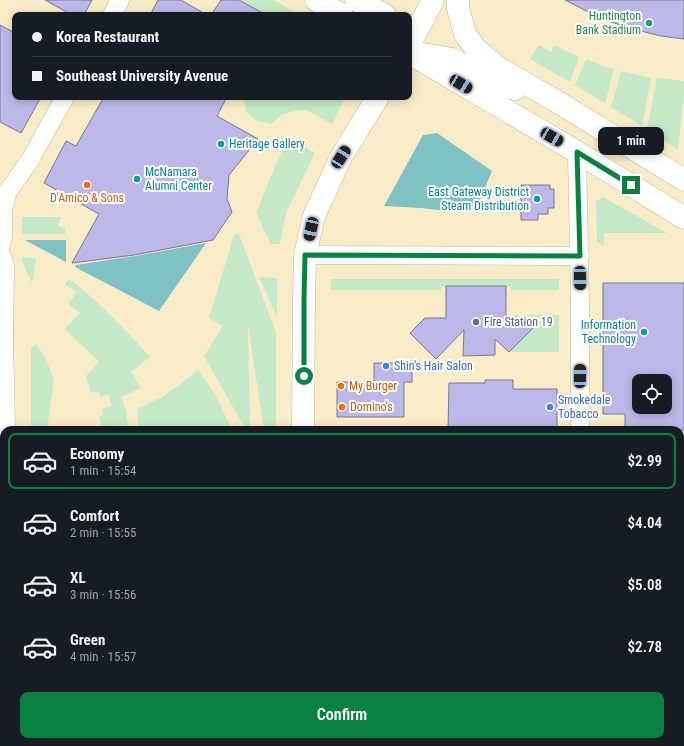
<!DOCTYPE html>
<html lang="en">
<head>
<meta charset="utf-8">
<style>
  body { margin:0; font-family:"Roboto Condensed",sans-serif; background:#20242c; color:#f1f3f6; height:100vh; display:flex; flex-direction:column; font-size:15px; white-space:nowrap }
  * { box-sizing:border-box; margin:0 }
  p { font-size:13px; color:#9ea1a6 }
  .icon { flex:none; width:22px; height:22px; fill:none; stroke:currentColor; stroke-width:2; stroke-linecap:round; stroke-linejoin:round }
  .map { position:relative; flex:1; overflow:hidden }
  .sheet { position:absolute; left:0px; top:426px; width:684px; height:320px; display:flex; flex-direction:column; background:#171b24; border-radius:12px 12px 0 0; box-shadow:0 2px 10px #0003 }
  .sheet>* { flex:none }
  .banner { position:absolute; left:12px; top:12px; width:400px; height:88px; border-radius:8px; box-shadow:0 2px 10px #0003; display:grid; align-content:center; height:88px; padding:0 20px; background:#171b24 }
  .fabs { position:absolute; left:632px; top:374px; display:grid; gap:8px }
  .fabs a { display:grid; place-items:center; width:40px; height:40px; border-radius:8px; background:#171b24; box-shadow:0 2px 10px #0003; font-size:20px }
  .end { position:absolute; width:18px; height:18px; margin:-9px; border:5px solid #0b8043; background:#fff; box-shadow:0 0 0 2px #fff }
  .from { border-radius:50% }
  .bubble { position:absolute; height:28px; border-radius:8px; background:#171b24; box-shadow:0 2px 10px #0003; font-size:13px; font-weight:600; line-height:28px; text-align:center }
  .car { position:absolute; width:12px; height:24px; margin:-12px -6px; border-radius:5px; box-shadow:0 0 3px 1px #0007; background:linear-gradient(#222 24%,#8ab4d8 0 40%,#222 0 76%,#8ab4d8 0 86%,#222 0) }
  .banner b { display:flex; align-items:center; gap:14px; height:38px; font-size:15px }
  .banner b+b { border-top:1px solid #363941 }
  .banner i { width:10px; height:10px; background:#f1f3f6 }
  ul { padding:7px 0 0; list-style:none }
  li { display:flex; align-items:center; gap:12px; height:56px; margin:0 8px 6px; padding:0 12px; border:2px solid transparent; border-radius:8px }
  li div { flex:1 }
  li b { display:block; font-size:15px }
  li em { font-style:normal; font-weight:600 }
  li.active { border-color:#0b8043 }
  li>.icon { width:36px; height:36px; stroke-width:1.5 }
  .action { display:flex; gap:8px; margin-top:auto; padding:8px 20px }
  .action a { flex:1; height:46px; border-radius:8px; background:#0b8043; color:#fff; font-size:16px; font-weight:600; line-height:46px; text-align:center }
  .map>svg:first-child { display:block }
  .green { fill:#c5e9c6 }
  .water { fill:#80c1c3 }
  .building { fill:#bdb8e7; stroke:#787594; fill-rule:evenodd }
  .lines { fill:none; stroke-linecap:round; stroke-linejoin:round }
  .street-casing { stroke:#c4b896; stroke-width:19 }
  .secondary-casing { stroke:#c4b896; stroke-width:23 }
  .street { stroke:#fff; stroke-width:18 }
  .secondary { stroke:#fff; stroke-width:22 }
  .tram { stroke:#a1987e; stroke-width:1 }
  .route { stroke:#0b8043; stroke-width:5 }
  .leisure-dot { fill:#2e9e5b; stroke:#fff; stroke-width:1.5 }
  .culture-dot { fill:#0f9aa8; stroke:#fff; stroke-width:1.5 }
  .food-dot { fill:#e8710a; stroke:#fff; stroke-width:1.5 }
  .service-dot { fill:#5c6f8a; stroke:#fff; stroke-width:1.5 }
  .shop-dot { fill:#3f7fe0; stroke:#fff; stroke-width:1.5 }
  .labels { text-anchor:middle; stroke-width:4; stroke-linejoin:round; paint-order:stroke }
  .leisure-label { font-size:12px; fill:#27864d; stroke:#fff; text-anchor:end }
  .culture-label { font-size:12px; fill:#0d838f; stroke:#fff; text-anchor:start }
  .food-label { font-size:12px; fill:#c56008; stroke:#fff; text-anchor:start }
  .service-label { font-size:12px; fill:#4e5e75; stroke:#fff; text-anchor:start }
  .shop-label { font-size:12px; fill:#366cbe; stroke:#fff; text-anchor:start }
</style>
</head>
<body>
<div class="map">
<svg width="684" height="746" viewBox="0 0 684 746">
  <rect width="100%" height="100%" fill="#f9edc9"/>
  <path class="green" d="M239 0H274L299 15H265Z
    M539 45 551 52 554 45 579 57 570 82 530 59Z
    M586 59 603 66 614 69 605 103 575 85Z
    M621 71 651 78 642 126 611 107Z
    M657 78 684 81V93L678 150 647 129Z
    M244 97H346L332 124 306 110 295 111 283 114 271 124 256 120 246 112 244 99Z
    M292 143 300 144 315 153 287 211 284 223 280 244H271L256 213 276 164 284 148Z
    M603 197 667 233H604V246L597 242 596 201Z
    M22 217H61L58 226 65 228V234H22Z
    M239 234 276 333V430H264L248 325 250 430H246L204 356 223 326 209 318 234 235Z
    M21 257 33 258 36 259 32 283 23 264Z
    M259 277 277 278V317Z
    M69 279C99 301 125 329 150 357L131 372 141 388 121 397 126 411 128 425 111 426V430H102L99 417 103 415 102 410 112 405 108 394 101 397 98 391 91 393 86 376 99 362 65 329 80 313 68 304 77 292 65 285Z
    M331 279H559V290H511V286H441V290H331Z
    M511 315H559V352H509L535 326 527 318H511Z
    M36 344 45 357 54 379 47 430H31V349Z
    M198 370 215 394 232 430H139L137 409 162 397 182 383Z"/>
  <path class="water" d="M437 133 492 171 480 200 487 209 438 210 421 208 384 206 423 135Z
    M25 240H66V262Z
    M206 243 159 311 75 267 76 265 135 256Z"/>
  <path class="building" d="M45 0H92L84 15H72Z
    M158 0H181L207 15H150Z
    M221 0H239L266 15H211Z
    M565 0H684V39L661 36 629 28 600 18Z
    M0 25 15 33V97H41L21 133 0 122Z
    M104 97H227L217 116 258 139 229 175 227 199 232 212 213 240 134 255 72 263 99 214 44 183 66 141 76 146Z
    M521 185H550V189H554V208H548V214H538V220H521Z
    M603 283H684V430H625V414H603ZM639 381H665V407H639Z
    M446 286H506V318H527L535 326 509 352 495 339V355L463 356 464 330 436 359 410 333 425 318H446Z
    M374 363H412V382H404V417H337V382H374Z
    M485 380H513V389H557V430H448L449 383H485Z"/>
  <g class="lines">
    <g class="street-casing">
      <path id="street" d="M112 15 120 0
        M577 152 580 303V430
        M0 248 3 237V211L7 193 30 160 65 97
        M0 254 3 259 5 267 4 340 6 430
        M305 255 580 256
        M6 746V742
        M579 746V742"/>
    </g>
    <g class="secondary-casing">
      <path id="secondary" d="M316 0 342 15
        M356 0 385 15
        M458 0V8L465 34 477 50 499 68 566 107 684 180
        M409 46 433 0
        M409 53 577 152 684 218
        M417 53 452 59 496 83 515 89
        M303 430 304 301 305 255 314 216 341 157 378 97
        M680 542H684
        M680 572H684
        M304 742V746"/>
    </g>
    <use href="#street" class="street"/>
    <use href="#secondary" class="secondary"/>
    <path class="tram" d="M0 523H4
      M0 546H4
      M680 552H684
      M680 561H684"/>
  </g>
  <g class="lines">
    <path class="route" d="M304 376V300L305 255 580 256 577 152 631 185"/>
  </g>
  <circle class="leisure-dot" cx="649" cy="23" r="4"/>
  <g class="culture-dot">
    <circle cx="221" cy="144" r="4"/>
    <circle cx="137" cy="179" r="4"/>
    <circle cx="537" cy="199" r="4"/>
    <circle cx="644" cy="332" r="4"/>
  </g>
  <g class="food-dot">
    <circle cx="87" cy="185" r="4"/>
    <circle cx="341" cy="386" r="4"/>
    <circle cx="342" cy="407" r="4"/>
  </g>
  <circle class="service-dot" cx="476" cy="322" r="4"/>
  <g class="shop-dot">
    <circle cx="386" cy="366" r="4"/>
    <circle cx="550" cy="407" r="4"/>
  </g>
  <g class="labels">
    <g class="leisure-label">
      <text x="641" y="20">Huntington<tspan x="641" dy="14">Bank Stadium</tspan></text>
    </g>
    <g class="culture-label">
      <text x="229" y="148">Heritage Gallery</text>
      <text x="145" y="176">McNamara<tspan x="145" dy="14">Alumni Center</tspan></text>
      <text x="529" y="196" text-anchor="end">East Gateway District<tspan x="529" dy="14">Steam Distribution</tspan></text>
      <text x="636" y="329" text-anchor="end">Information<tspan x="636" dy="14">Technology</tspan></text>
    </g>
    <g class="food-label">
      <text x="87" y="202" text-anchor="middle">D'Amico &amp; Sons</text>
      <text x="349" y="390">My Burger</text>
      <text x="350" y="411">Domino's</text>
    </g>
    <g class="service-label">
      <text x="484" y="326">Fire Station 19</text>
    </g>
    <g class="shop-label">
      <text x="394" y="370">Shin's Hair Salon</text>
      <text x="558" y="404">Smokedale<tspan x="558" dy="14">Tobacco</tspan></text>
    </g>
  </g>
</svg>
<div class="fabs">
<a><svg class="icon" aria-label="locate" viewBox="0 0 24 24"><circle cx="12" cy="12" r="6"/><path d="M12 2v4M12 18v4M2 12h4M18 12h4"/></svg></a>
</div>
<i class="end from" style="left:304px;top:376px"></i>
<i class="end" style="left:631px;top:185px"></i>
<div class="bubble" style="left:598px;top:127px;width:66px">1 min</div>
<i class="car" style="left:461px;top:84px;rotate:121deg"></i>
<i class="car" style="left:552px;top:137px;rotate:120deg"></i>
<i class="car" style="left:341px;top:157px;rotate:32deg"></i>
<i class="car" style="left:311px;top:229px;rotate:192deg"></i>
<i class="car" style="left:580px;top:278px;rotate:179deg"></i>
<i class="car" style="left:580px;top:376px;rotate:1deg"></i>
<div class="banner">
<b><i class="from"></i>Korea Restaurant</b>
<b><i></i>Southeast University Avenue</b>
</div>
<section class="sheet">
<ul>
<li class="active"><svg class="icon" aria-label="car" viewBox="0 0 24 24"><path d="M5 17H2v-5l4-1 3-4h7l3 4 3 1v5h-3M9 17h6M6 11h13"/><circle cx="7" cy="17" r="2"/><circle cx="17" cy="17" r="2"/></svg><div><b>Economy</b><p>1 min · 15:54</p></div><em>$2.99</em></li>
<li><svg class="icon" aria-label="car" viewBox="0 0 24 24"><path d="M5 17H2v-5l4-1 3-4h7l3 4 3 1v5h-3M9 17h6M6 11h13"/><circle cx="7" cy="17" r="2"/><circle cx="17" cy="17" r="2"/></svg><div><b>Comfort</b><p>2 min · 15:55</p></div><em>$4.04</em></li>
<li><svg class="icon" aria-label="car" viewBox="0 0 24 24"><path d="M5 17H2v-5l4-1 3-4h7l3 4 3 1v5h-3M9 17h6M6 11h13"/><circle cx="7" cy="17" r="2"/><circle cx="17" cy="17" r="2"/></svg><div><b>XL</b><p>3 min · 15:56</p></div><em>$5.08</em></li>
<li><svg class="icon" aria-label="car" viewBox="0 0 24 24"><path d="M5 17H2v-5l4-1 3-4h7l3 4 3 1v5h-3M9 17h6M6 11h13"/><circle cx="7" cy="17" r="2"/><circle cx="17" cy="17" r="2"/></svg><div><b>Green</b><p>4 min · 15:57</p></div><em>$2.78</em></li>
</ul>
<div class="action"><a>Confirm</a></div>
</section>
</div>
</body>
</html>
